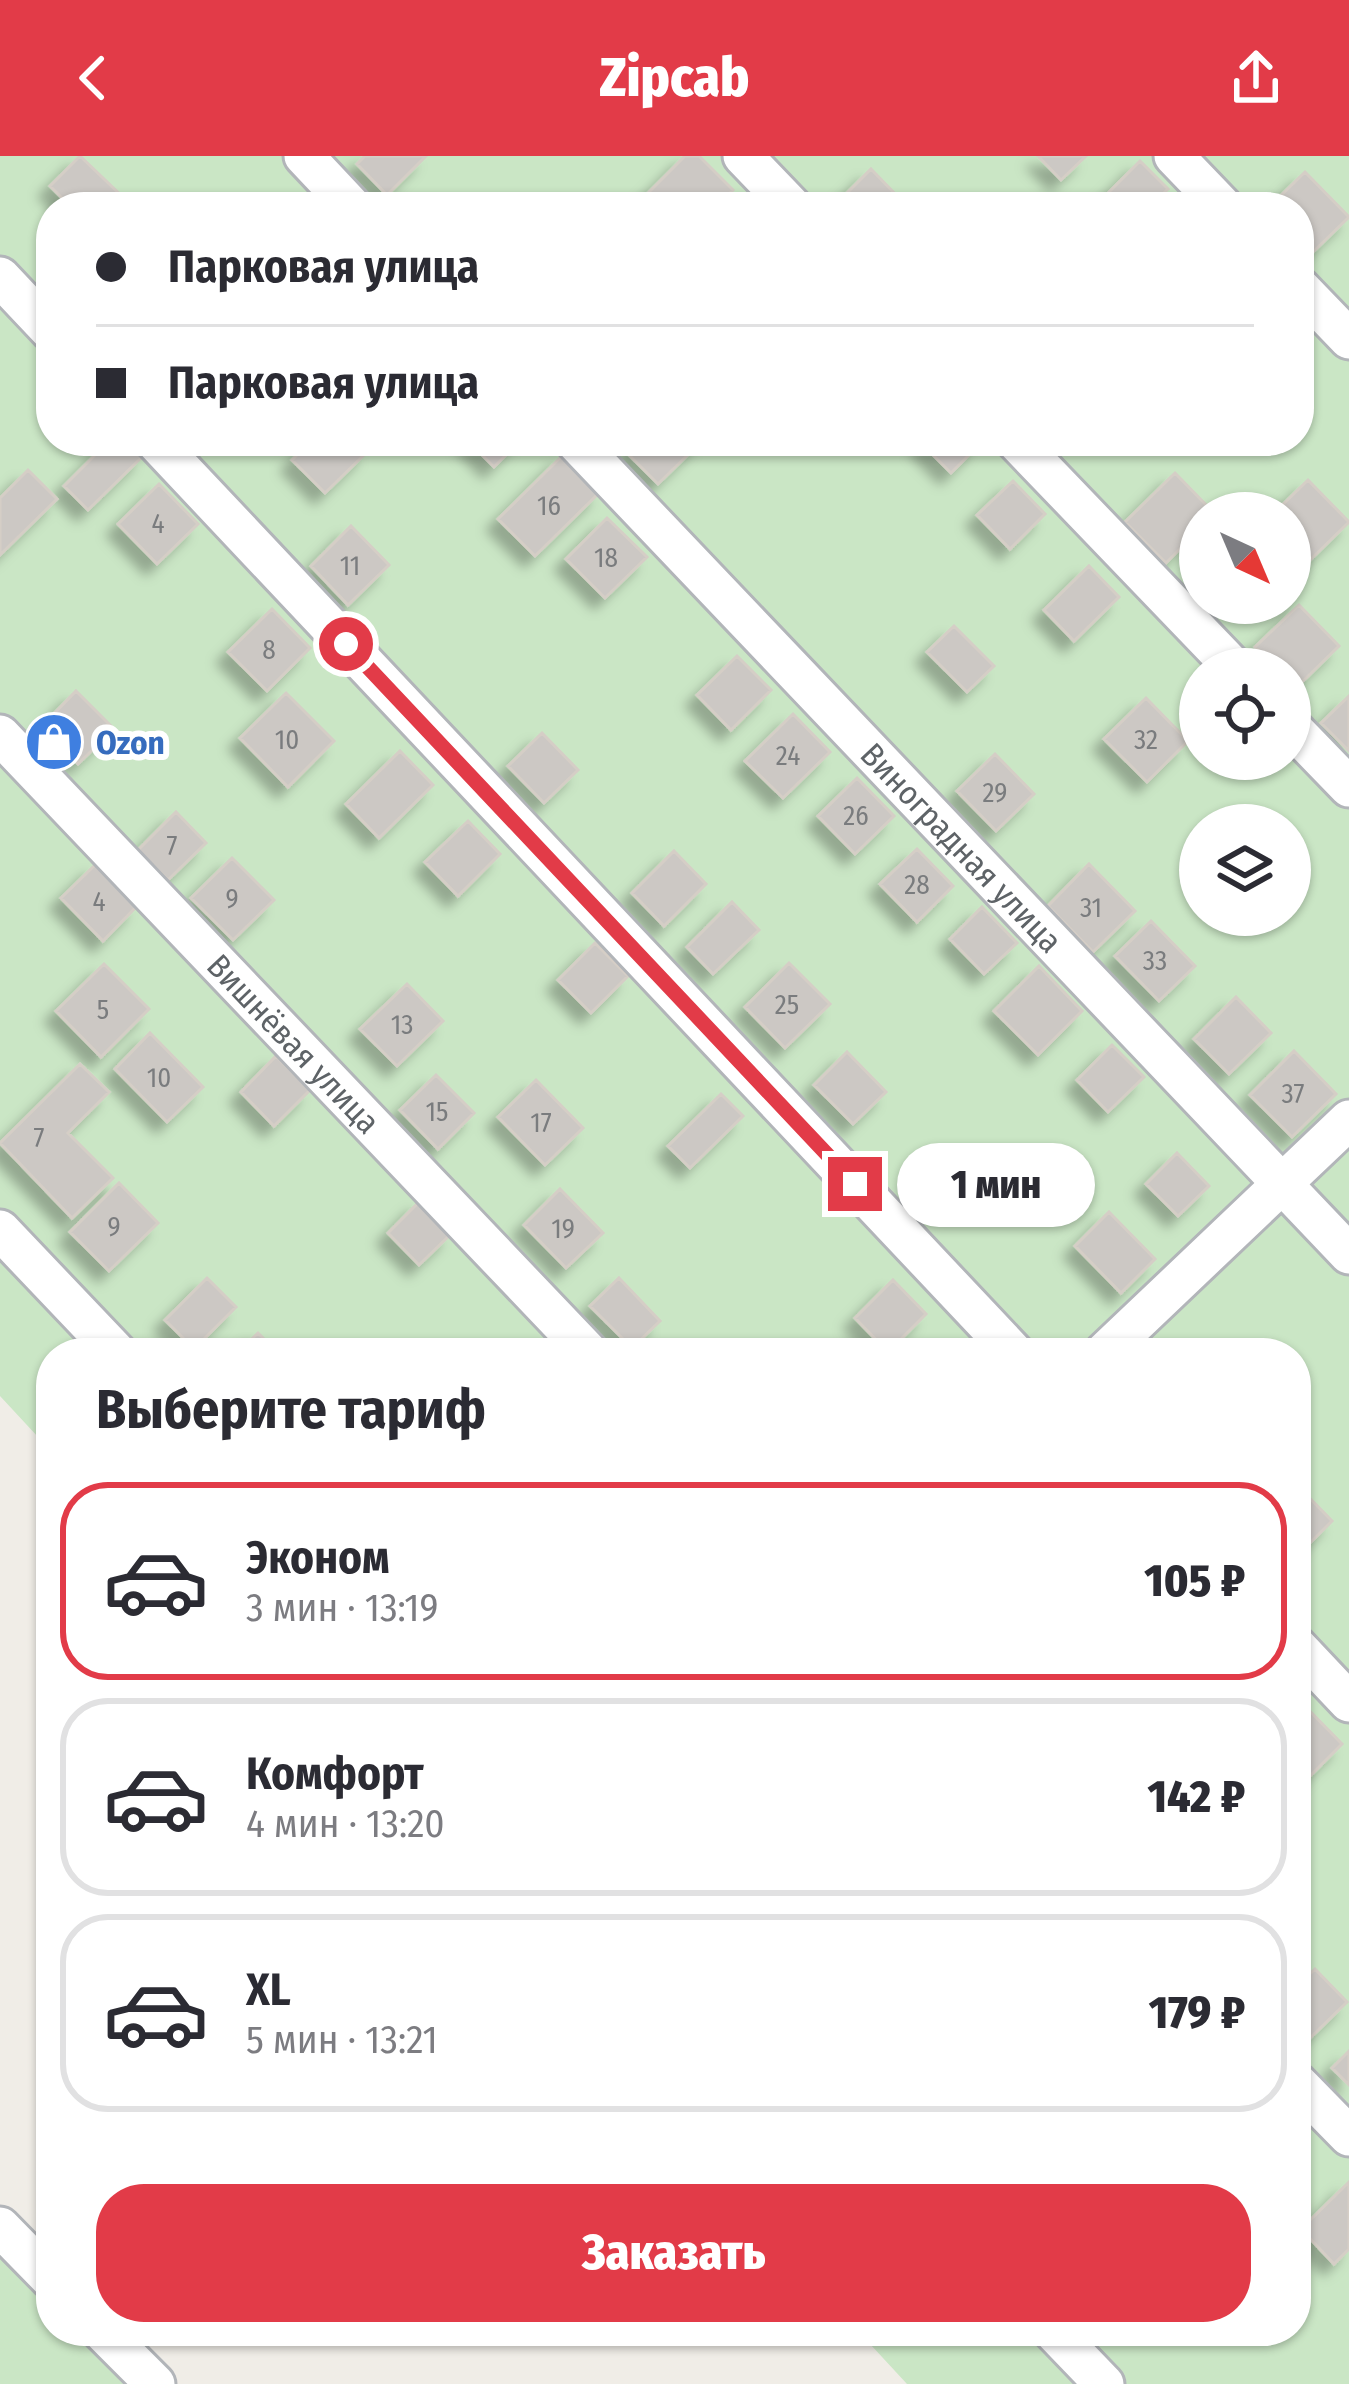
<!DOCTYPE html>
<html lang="ru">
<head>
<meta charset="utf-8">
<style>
  body { margin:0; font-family:"Fira Sans Condensed",sans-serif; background:#f2f2f3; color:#2b2b33; height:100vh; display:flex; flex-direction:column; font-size:45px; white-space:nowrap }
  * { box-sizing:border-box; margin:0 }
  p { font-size:39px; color:#7c7c81 }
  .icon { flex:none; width:66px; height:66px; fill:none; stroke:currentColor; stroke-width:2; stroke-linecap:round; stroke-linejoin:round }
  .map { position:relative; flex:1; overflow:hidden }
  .details { position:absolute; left:36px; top:1182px; width:1275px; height:1008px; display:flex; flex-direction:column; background:#fff; border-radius:48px; box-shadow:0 3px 9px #0004 }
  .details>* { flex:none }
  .top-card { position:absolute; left:36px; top:36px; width:1278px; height:264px; border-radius:48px; box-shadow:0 3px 9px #0004; display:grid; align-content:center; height:264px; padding:0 60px; background:#fff }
  .needle { width:78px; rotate:136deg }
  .tools { position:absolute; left:1179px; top:336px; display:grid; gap:24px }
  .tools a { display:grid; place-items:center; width:132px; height:132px; border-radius:50%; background:#fff; box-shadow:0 3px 9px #0004; font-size:60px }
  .end { position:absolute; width:54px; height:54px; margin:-27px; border:15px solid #e23b48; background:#fff; box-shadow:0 0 0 6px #fff }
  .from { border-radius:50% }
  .bubble { position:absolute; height:84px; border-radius:42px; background:#fff; box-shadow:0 3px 9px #0004; font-size:39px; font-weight:800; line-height:84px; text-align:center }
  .top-card b { display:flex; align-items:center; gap:42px; height:114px; font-size:45px }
  .top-card b+b { border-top:3px solid #e1e1e2 }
  .top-card i { width:30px; height:30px; background:#2b2b33 }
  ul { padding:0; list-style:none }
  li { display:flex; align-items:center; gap:36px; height:198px; margin:0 24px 18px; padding:0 36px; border:6px solid #e1e1e2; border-radius:48px }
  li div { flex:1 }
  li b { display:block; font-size:45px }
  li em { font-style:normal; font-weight:800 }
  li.selected { border-color:#e23b48 }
  li>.icon { width:108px; height:108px; stroke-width:1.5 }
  h2 { padding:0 60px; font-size:54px; line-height:144px }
  .button { display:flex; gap:24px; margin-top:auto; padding:24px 60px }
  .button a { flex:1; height:138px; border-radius:48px; background:#e23b48; color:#fff; font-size:48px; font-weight:800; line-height:138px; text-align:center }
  header { display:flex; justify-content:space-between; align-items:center; height:156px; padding:0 60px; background:#e23b48; color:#fff; font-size:54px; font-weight:800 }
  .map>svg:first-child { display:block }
  .green { fill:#cae6c5; fill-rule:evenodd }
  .building { fill:#ccc8c4; stroke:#d5cec6; stroke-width:3; filter:url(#shadow) }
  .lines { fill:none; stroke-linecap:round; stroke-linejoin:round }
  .minor-casing { stroke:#b2b5b9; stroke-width:45 }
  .minor { stroke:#fff; stroke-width:39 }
  .route { stroke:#e23b48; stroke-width:15 }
  .labels { text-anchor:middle; stroke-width:12; stroke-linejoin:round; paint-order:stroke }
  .number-label { font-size:27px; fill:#7a7c7e }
  .shop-label { font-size:33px; font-weight:bold; fill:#366cbe; stroke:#fff; text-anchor:start }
  .street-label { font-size:33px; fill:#5e6367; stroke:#fff }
</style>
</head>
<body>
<header><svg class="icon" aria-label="back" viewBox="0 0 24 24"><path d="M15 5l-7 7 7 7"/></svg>Zipcab<svg class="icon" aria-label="share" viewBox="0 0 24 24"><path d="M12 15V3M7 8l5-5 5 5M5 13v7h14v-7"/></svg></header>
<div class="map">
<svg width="1349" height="2228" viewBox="0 0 1349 2228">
  <defs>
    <filter id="shadow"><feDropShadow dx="-11" dy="11" stdDeviation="6" flood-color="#0004"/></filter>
  </defs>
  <rect width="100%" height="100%" fill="#f0ede7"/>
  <path class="green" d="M0 0H1349V2228H907L858 2175H1296V1197H51V1295L0 1240ZM51 51H1299V285H51ZM1200 357H1290V447H1200ZM1200 513H1290V603H1200ZM1200 669H1290V759H1200Z
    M0 2083 51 2134V2175H91L144 2228H0Z"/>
  <path class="building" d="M80 0 127 45 121 51H71L50 30Z
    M365 0H426L387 39 357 8Z
    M685 0H699L733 34 716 51H652L643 42Z
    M1038 0H1086L1061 24Z
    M1140 5 1168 33 1149 51H1094Z
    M871 13 902 45 896 51H840L837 47Z
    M1305 16 1349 61 1310 99 1299 88V51H1269Z
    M109 285H131L144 299 88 354 64 330Z
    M311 285H358L368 295 325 337 292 304Z
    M468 285H520L494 311Z
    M639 285H702L658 328 627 297Z
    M925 285H975L979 289 951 317 922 288Z
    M563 299 600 336 535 400 498 363Z
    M28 314 57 343 0 399V342Z
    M1175 317 1214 357H1200V373L1166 407 1125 366Z
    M1308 324 1349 366 1301 413 1290 402V357H1274Z
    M1013 325 1045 358 1010 393 977 359Z
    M159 328 198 368 157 408 118 368Z
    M607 362 647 401 605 442 566 403Z
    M351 370 389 409 348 449 311 410Z
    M1089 410 1119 441 1074 485 1044 454Z
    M1299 449 1339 490 1296 532 1290 526V513H1277L1255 491Z
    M272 453 310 492 267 535 228 496Z
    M954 470 994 510 967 536 927 496Z
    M737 500 771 534 731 574 697 539Z
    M76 535 114 573 78 608 41 571Z
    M286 537 334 585 288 631 240 582Z
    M1349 540V595L1321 567Z
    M1146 542 1188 585 1147 626 1104 583Z
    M793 558 830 596 783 642 745 605Z
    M542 577 578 614 544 647 508 610Z
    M400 595 433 629 379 682 346 648Z
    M995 598 1034 638 996 675 957 635Z
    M857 622 894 660 855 698 818 660Z
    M176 656 206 687 168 724 138 694Z
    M468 665 500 698 458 740 425 706Z
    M917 693 953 730 917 766 880 728Z
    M674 695 706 728 664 770 632 737Z
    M232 702 274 744 233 784 191 742Z
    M96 708 137 750 103 785 61 742Z
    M1089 708 1135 755 1093 796 1048 750Z
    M732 746 759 774 713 818 687 791Z
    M982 751 1017 787 984 818 950 783Z
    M1151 765 1195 810 1159 845 1115 800Z
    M595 787 628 820 591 857 558 824Z
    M789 807 830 848 785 892 745 851Z
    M104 808 149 853 101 901 56 855Z
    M1039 810 1082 855 1038 899 994 855Z
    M407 828 443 865 397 910 360 873Z
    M1236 841 1271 877 1229 918 1194 883Z
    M150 877 203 931 167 966 115 913Z
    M1112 889 1144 921 1108 956 1077 924Z
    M1294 895 1336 938 1292 981 1250 939Z
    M847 896 886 936 853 968 814 929Z
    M276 900 310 934 274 970 241 936Z
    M80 908 109 936 68 977 113 1022 72 1062 0 987Z
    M436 919 474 957 438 993 400 954Z
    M536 924 583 972 545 1009 498 961Z
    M721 938 743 960 690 1012 668 990Z
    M1177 997 1209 1030 1178 1060 1146 1028Z
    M119 1027 158 1067 109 1115 70 1076Z
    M560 1033 603 1077 566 1112 524 1069Z
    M420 1045 451 1078 419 1109 388 1077Z
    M1109 1056 1155 1103 1121 1137 1075 1090Z
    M207 1122 236 1151 194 1193 165 1164Z
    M619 1122 660 1165 632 1192 590 1150Z
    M893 1124 926 1158 888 1196 855 1162Z
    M258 1177 278 1197H237Z
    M1296 1328 1332 1365 1296 1401Z
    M1299 1544 1342 1588 1308 1622 1296 1609Z
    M1315 1813 1347 1846 1304 1888 1296 1880V1831Z
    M1349 1895V1929L1332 1912Z
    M1349 2026V2093L1334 2108 1301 2073Z"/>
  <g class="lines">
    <g class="minor-casing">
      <g id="minor">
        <path d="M304 0 352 51"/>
        <path d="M743 0 792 51"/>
        <path d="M1174 0 1223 51"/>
        <path d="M0 121 51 175"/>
        <path d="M1299 131 1349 183"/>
        <path d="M155 285 1014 1197"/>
        <path id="s1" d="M575 285 1349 1098"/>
        <path d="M1016 285 1235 513"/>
        <path d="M1290 570 1349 631"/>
        <path id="s2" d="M0 579 589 1197"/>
        <path d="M0 1074 117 1197"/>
        <path d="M1104 1197 1349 964"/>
        <path d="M1296 1490 1349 1546"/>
        <path d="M1296 1926 1349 1980"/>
        <path d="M0 2071 51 2123"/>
        <path d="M102 2175 155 2228"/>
        <path d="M1053 2175 1104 2228"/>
      </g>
    </g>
    <use href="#minor" class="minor"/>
  </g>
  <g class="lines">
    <path class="route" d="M346 488 855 1028"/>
  </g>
  <defs>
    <g id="shop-disc" transform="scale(3)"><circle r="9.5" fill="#3f7fe0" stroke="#fff"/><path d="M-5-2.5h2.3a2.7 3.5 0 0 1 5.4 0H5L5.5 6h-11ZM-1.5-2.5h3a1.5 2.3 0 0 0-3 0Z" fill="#fff"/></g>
  </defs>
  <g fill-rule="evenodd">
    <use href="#shop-disc" x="54" y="586"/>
  </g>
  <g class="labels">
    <g class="number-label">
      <text x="549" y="359">16</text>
      <text x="158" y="377">4</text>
      <text x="606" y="411">18</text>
      <text x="350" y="419">11</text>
      <text x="269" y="503">8</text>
      <text x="287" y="593">10</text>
      <text x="1146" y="593">32</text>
      <text x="788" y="609">24</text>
      <text x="995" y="646">29</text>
      <text x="856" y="669">26</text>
      <text x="172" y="699">7</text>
      <text x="917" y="738">28</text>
      <text x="232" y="752">9</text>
      <text x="99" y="755">4</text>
      <text x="1091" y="761">31</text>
      <text x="1155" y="814">33</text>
      <text x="787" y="858">25</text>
      <text x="103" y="863">5</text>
      <text x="402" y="878">13</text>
      <text x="159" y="931">10</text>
      <text x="1293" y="947">37</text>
      <text x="437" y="965">15</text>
      <text x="541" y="976">17</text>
      <text x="39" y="991">7</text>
      <text x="114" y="1080">9</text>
      <text x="563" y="1082">19</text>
    </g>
    <g class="shop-label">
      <text x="96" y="598">Ozon</text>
    </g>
    <g class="street-label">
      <text dy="12" stroke="none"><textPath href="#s1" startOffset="561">Виноградная улица</textPath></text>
      <text dy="12" stroke="none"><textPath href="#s2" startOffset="426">Вишнёвая улица</textPath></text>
    </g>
  </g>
</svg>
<div class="tools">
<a><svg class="needle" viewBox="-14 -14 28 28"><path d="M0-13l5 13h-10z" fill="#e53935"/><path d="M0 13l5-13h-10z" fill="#7c7c81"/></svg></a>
<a><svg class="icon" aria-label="locate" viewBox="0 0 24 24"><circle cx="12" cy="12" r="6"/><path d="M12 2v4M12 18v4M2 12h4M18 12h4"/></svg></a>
<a><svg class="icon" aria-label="layers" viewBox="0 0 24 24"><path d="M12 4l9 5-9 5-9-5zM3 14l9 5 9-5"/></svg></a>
</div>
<i class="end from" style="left:346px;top:488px"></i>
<i class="end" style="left:855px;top:1028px"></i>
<div class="bubble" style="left:897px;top:987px;width:198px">1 мин</div>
<div class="top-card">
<b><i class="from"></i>Парковая улица</b>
<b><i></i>Парковая улица</b>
</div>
<section class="details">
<h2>Выберите тариф</h2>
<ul>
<li class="selected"><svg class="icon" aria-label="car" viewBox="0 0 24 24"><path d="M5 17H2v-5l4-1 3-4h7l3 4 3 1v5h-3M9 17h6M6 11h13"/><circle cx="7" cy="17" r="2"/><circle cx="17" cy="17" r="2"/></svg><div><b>Эконом</b><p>3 мин · 13:19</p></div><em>105 ₽</em></li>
<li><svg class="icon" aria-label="car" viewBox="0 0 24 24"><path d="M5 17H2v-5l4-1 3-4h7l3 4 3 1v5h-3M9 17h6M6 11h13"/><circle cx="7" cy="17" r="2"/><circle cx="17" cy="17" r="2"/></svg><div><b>Комфорт</b><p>4 мин · 13:20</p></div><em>142 ₽</em></li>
<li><svg class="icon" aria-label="car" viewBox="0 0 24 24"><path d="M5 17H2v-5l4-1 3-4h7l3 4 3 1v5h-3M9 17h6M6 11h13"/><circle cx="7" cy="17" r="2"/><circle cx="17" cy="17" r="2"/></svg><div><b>XL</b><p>5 мин · 13:21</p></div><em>179 ₽</em></li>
</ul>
<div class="button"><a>Заказать</a></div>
</section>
</div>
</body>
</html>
